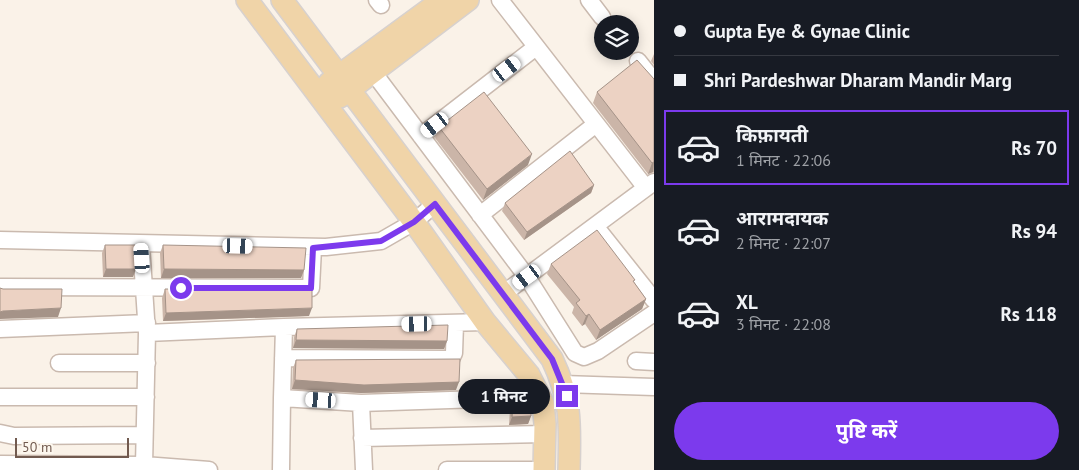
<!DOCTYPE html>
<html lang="hi">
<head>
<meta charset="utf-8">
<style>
  body { margin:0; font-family:"PT Sans","Noto Sans Devanagari",sans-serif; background:#242831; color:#f1f3f6; height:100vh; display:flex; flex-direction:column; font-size:19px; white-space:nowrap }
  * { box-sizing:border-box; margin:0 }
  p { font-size:16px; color:#9ea1a6 }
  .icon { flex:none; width:28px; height:28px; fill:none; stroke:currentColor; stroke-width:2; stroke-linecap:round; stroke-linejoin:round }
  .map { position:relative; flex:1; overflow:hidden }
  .details { display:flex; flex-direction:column; background:#171b24; width:425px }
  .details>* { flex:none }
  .guide { display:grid; align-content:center; height:110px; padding:0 20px; background:#171b24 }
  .fabs { position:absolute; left:594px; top:15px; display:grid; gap:10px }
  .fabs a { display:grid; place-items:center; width:45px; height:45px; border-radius:50%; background:#171b24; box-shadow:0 2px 12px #0003; font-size:25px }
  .scale { position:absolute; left:15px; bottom:12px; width:114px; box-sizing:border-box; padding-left:5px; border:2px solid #715a4f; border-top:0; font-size:14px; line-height:18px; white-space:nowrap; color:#715a4f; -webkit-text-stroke:4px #fdf7ee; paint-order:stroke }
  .end { position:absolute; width:22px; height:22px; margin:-11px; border:6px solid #7c3aed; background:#fff; box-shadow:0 0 0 2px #fff }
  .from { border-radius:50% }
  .bubble { position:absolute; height:35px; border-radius:18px; background:#171b24; box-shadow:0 2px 12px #0003; font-size:16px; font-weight:700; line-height:35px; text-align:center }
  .car { position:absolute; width:15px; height:30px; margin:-15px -8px; border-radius:6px; box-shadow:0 0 4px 1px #0007; background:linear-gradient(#fff 24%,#345 0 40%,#fff 0 76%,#345 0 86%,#fff 0) }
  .guide b { display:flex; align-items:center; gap:18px; height:48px; font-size:19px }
  .guide b+b { border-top:1px solid #363941 }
  .guide i { width:12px; height:12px; background:#f1f3f6 }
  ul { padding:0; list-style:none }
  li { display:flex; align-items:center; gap:15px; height:75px; margin:0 10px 8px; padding:0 10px; border:2px solid transparent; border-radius:0px }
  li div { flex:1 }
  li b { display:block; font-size:19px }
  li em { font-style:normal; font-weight:700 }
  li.active { border-color:#7c3aed }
  li>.icon { width:45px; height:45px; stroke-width:1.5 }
  .primary-button { display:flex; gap:10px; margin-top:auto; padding:10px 20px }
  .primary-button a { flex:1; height:58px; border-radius:30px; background:#7c3aed; color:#fff; font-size:20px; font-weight:700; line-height:58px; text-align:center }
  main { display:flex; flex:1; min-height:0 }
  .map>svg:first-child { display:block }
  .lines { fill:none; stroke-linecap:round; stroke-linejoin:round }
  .minor-casing { stroke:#cabaaf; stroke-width:19 }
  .major-casing { stroke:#d7d1ce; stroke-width:24 }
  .minor { stroke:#fff; stroke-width:16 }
  .major { stroke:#f0d4a8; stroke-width:21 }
  .wall { fill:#cbb5a8 }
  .shaded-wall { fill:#a59388 }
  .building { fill:#ecd2c3; stroke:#a59388 }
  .route { stroke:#7c3aed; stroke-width:6 }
</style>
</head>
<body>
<main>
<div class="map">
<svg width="654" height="470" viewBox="0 0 654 470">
  <rect width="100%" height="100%" fill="#faf2e8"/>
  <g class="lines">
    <g class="minor-casing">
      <path id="minor" d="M377 0 381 5
        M500 0 646 188
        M589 0 602 17
        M638 61 654 81
        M373 72 527 277 575 353 584 357 598 351 654 313
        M421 136 536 47
        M480 215 596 124
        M595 226 654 300
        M0 240 326 247 381 241 414 222 435 204
        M141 244 147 333
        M0 287 311 288 313 248
        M503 294 654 182
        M284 327 485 322
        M0 329 147 323
        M283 358 451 359 454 353 455 324
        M636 361 654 362
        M59 363H147
        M563 384 654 387
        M0 397H146
        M361 403 364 470
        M0 433 14 436 144 435
        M362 438 545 434
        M0 464 144 465
        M209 470 144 465 147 333 284 327 282 398
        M281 470 282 398 361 403 539 397
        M447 470H544"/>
    </g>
    <g class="major-casing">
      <path id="major" d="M247 0 414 222 485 322 529 375 543 403 545 424 544 470
        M282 0 552 359C572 401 570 425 569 470
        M329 83 442 0
        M340 97 468 0"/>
    </g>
    <use href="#minor" class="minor"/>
    <use href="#major" class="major"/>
  </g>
  <path class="wall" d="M654 54V65L651 61Z
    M654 79V172L648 174 593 103 597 92Z
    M439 127 528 165 483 200 435 138Z
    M594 185 591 193 524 240 502 211 505 203Z
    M105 245 133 277H103L102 253Z
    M163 245 304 270 301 278H161L160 253Z
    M551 264 634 282 646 299 642 309 596 340 585 324 582 326 572 313 574 307 547 274Z
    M165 289 309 316 163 321 162 298Z
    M297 329 447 341 444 349 293 348 294 337Z
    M296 360 456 390 361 393 292 389 293 368Z
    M513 400 531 416 528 424 509 425 510 408Z"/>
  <path class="shaded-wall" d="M532 154 528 165 483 200 487 189Z
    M654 162 653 172 648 174 652 163Z
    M594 185 591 193 524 240 527 232Z
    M106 269H136L133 277H103Z
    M164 269 304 270 301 278H161Z
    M646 299 642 309 596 340 600 330Z
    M61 308 58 317 0 319V312L3 311Z
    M312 308 309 316 163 321 166 313Z
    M589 314 585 324 582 326 586 316Z
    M296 340 447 341 444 349 293 348Z
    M295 380 459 382 456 390 361 393 292 389Z
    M531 416 528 424 509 425 512 417Z"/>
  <path class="building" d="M637 60 654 79V162L652 163 597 92Z
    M484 92 532 154 487 189 439 127Z
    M570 151 594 185 527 232 505 203Z
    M597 230 635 280 633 281 646 299 600 330 589 314 586 316 576 303 580 300 551 264Z
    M105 245H135L136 269H106Z
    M163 245 306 248 304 270 164 269Z
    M0 288 3 289H62L61 308 3 311 0 312Z
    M165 289 312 290V308L166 313Z
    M448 325 447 341 296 340 297 329Z
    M460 359 459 382 364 385 295 380 296 360Z
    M531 399V416L512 417 513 400Z"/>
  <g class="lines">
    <path class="route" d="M181 288H311L313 248 381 241 414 222 435 204 552 359 567 396"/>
  </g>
</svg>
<div class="fabs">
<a><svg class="icon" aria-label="layers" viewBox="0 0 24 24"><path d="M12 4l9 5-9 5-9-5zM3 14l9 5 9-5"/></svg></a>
</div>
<div class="scale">50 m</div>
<i class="end from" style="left:181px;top:288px"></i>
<i class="end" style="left:567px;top:396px"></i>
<div class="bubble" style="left:458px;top:379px;width:92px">1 मिनट</div>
<i class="car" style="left:507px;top:69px;rotate:53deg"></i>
<i class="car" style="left:435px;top:125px;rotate:233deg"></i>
<i class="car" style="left:238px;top:246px;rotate:92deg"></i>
<i class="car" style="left:142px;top:258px;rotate:356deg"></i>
<i class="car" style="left:527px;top:277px;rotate:234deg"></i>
<i class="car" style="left:417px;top:324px;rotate:269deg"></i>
<i class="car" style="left:321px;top:400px;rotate:273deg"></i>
</div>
<section class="details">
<div class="guide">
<b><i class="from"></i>Gupta Eye &amp; Gynae Clinic</b>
<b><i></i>Shri Pardeshwar Dharam Mandir Marg</b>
</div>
<ul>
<li class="active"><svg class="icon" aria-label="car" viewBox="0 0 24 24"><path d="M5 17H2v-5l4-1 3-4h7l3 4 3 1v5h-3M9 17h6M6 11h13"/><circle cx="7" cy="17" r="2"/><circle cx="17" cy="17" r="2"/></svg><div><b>किफ़ायती</b><p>1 मिनट · 22:06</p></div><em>Rs 70</em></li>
<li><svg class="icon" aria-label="car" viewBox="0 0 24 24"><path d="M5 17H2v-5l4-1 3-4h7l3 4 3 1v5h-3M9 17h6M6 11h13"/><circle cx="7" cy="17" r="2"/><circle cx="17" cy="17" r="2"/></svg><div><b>आरामदायक</b><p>2 मिनट · 22:07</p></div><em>Rs 94</em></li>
<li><svg class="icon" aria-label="car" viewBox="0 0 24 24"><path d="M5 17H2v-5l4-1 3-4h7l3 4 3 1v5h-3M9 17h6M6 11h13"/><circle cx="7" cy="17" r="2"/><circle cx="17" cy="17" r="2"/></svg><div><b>XL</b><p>3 मिनट · 22:08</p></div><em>Rs 118</em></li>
</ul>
<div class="primary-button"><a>पुष्टि करें</a></div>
</section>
</main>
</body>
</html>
